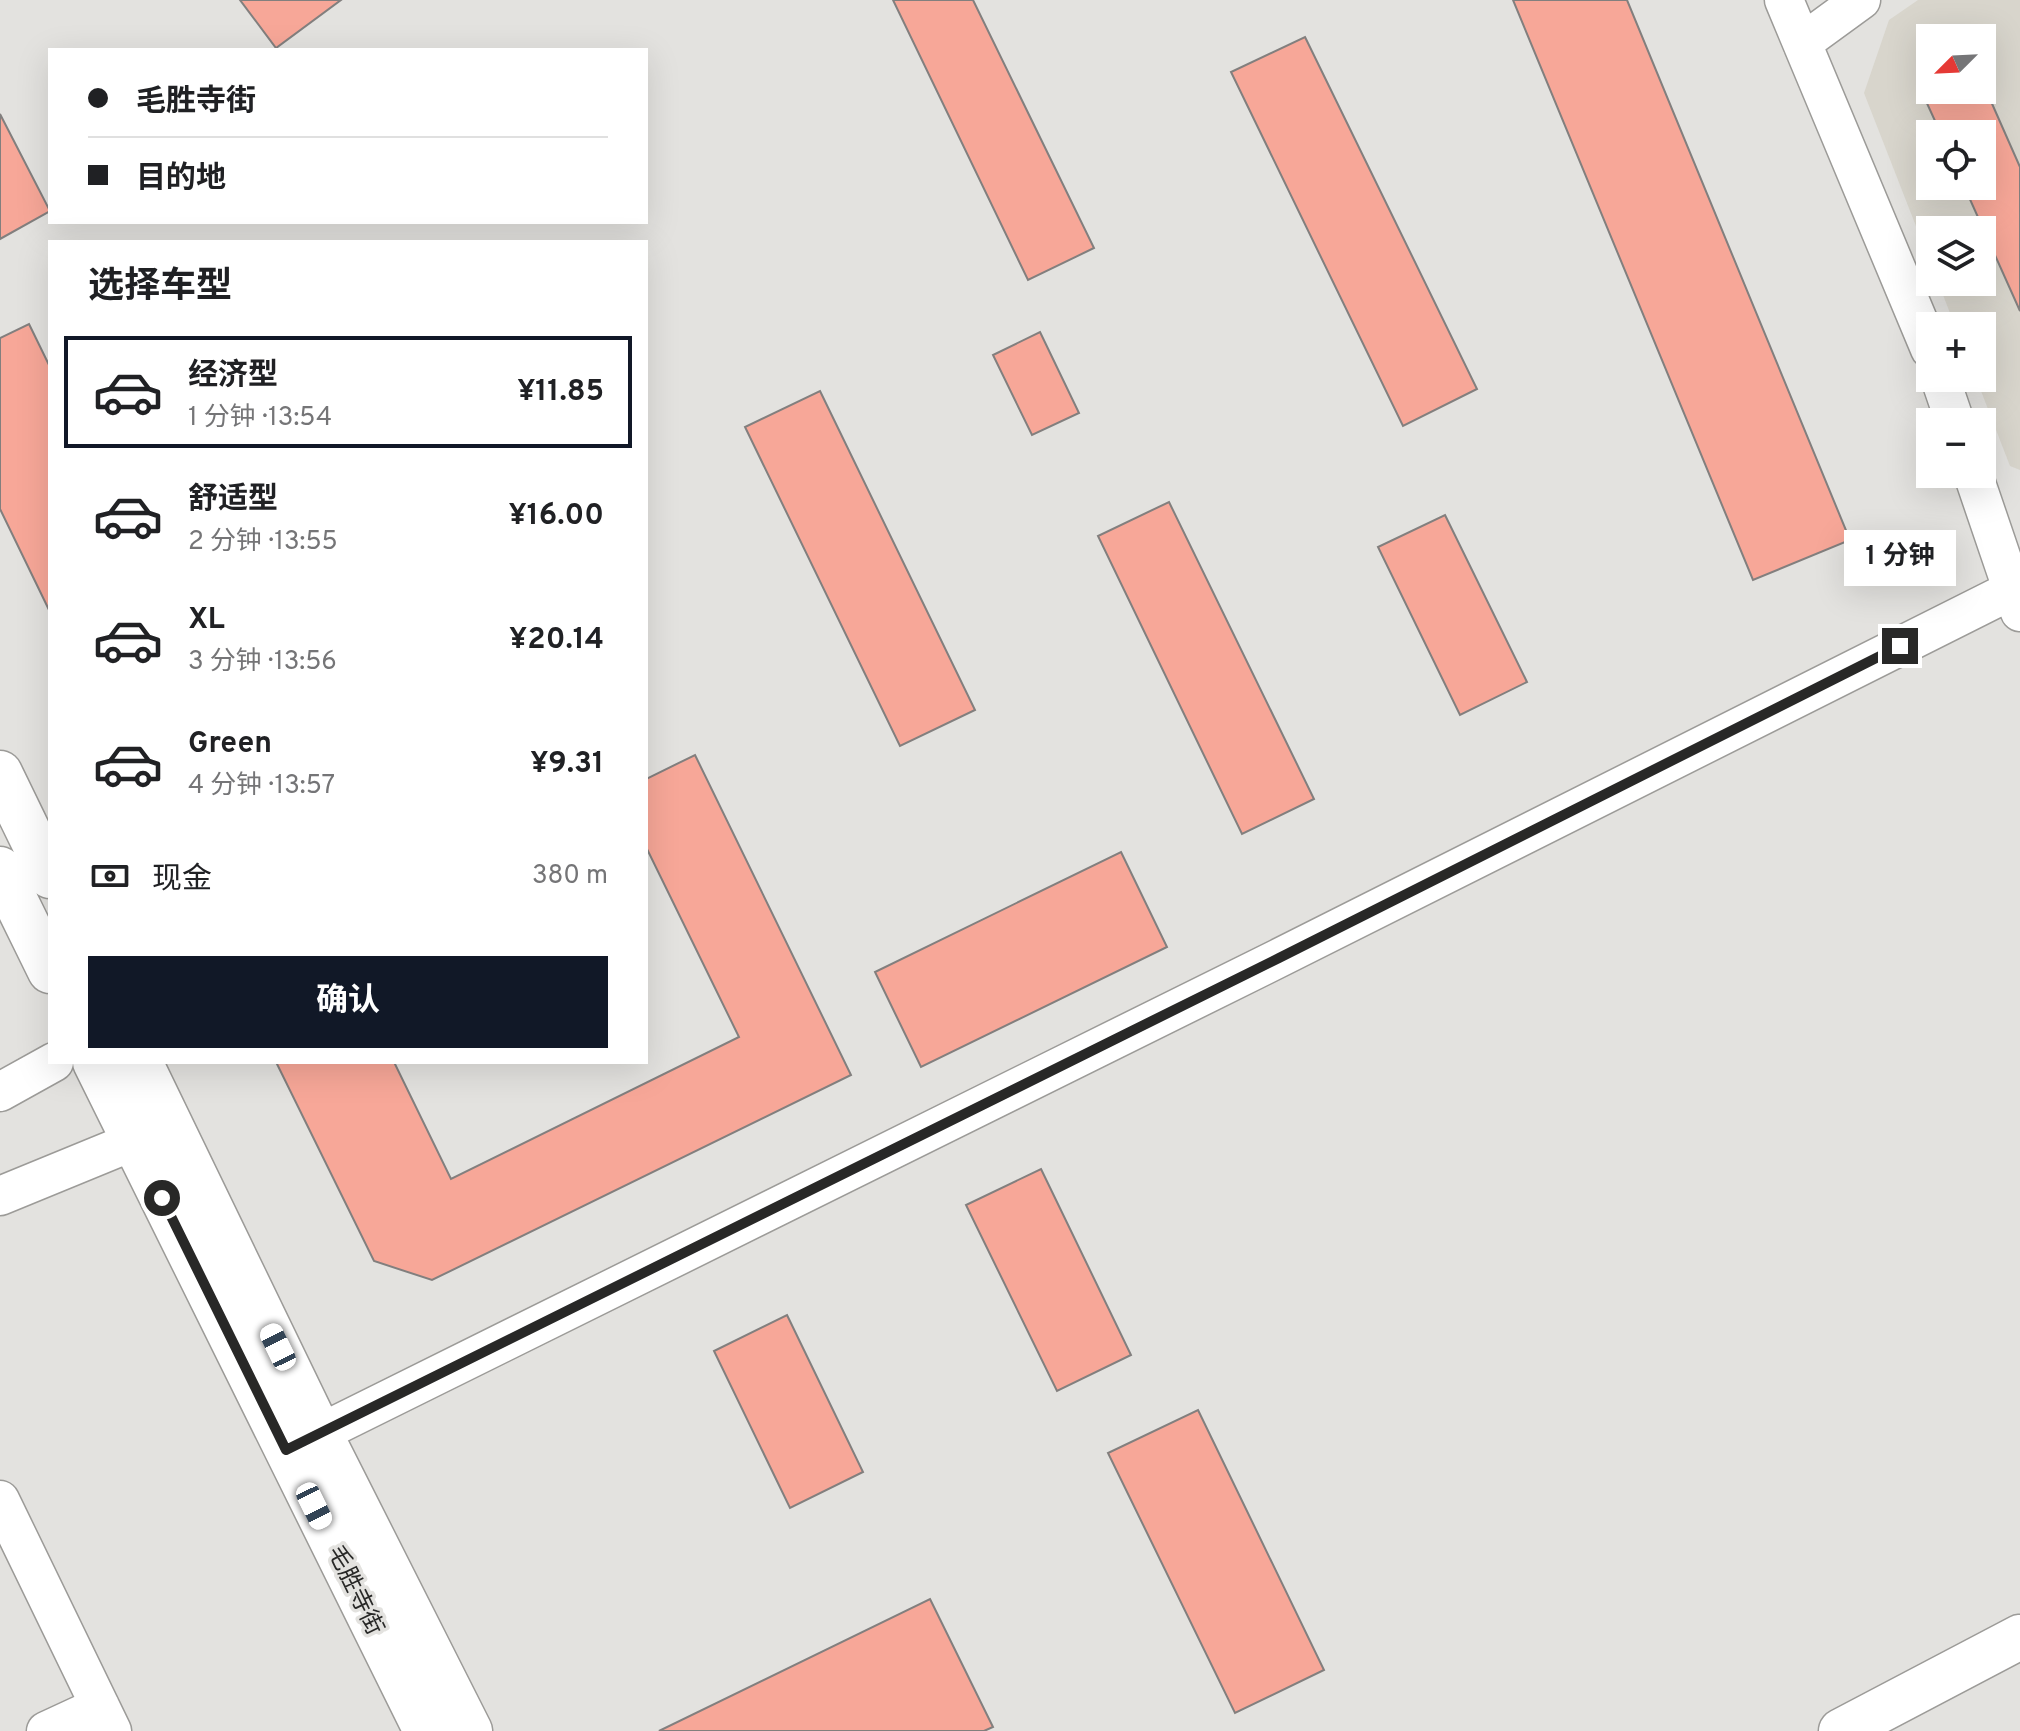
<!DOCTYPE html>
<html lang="zh">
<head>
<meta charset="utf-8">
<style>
  body { margin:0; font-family:Overpass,"Noto Sans SC",sans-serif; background:#f6f6f6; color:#202124; height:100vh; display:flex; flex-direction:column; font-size:30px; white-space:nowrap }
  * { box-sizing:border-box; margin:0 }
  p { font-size:26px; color:#757577 }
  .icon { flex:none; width:44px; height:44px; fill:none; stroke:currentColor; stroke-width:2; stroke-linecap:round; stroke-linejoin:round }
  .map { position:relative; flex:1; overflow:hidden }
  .panel { position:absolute; left:48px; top:240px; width:600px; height:824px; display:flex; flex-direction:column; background:#fff; border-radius:0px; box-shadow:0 8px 32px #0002 }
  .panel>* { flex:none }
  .banner { position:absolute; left:48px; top:48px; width:600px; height:176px; border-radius:0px; box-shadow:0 8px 32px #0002; display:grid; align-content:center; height:176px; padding:0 40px; background:#fff }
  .needle { width:52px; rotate:246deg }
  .buttons { position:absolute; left:1916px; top:24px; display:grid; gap:16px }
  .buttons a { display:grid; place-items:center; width:80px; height:80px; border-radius:0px; background:#fff; box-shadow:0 8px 32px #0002; font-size:40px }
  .end { position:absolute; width:36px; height:36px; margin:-18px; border:10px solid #282827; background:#fff; box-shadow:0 0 0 4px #fff }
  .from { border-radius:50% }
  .bubble { position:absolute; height:56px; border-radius:0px; background:#fff; box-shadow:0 8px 32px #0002; font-size:26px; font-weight:700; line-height:56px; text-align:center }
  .car { position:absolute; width:24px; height:48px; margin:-24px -12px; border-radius:10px; box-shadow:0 0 6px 2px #0007; background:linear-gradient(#fff 24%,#345 0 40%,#fff 0 76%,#345 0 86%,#fff 0) }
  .banner b { display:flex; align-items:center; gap:28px; height:76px; font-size:30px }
  .banner b+b { border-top:2px solid #e0e0e0 }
  .banner i { width:20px; height:20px; background:#202124 }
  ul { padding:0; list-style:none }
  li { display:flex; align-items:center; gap:24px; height:112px; margin:0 16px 12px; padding:0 24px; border:4px solid transparent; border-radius:0px }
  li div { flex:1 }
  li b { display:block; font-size:30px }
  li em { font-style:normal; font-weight:700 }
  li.selected { border-color:#111827 }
  li>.icon { width:72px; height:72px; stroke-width:1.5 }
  h2 { padding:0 40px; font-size:36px; line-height:96px }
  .pay { display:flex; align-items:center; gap:20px; height:88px; padding:0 40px; font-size:30px }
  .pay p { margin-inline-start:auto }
  .action { display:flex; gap:16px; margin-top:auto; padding:16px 40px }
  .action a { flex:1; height:92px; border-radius:0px; background:#111827; color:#fff; font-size:32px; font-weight:700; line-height:92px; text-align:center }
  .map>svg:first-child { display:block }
  .built { fill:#d8d5cc; fill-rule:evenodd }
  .building { fill:#f7a798; stroke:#827f7e; stroke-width:2 }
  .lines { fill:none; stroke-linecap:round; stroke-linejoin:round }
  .street-casing { stroke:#9c9b98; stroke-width:41 }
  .secondary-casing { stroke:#9c9b98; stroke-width:47 }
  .primary-casing { stroke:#9c9b98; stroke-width:47 }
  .street { stroke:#fff; stroke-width:38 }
  .secondary { stroke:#fff; stroke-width:44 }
  .primary { stroke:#fff; stroke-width:44 }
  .route { stroke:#282827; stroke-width:10 }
  .labels { text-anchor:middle; stroke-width:7; stroke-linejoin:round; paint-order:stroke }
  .street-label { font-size:24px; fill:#282827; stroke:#e3e2df }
</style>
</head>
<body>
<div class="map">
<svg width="2020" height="1731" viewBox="0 0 2020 1731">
  <rect width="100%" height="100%" fill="#e3e2df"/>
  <path class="built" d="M1918 0H2020V470L2010 466 1976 378H1982V326H1955L1938 282H1982V230H1930V262L1864 93 1889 20ZM1930 38H1982V90H1930ZM1930 134H1982V186H1930Z"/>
  <path class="building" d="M240 0H341L276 48Z
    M893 0H973L1094 248 1028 280Z
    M1513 0H1627L1850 540 1753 580Z
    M1305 37 1477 389 1403 426 1231 72Z
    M1982 81 2020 167V311L1964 186H1982V134H1941L1925 99 1945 90H1982Z
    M0 114 50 211 0 239Z
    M29 324 50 367V612L0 509V338Z
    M1040 332 1079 413 1032 435 993 355Z
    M820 391 975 710 900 746 745 427Z
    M1169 502 1314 799 1242 834 1098 536Z
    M1445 515 1527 682 1460 715 1378 547Z
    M695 755 851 1075 432 1280 374 1261 276 1062H394L451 1179 739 1037 646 847V779Z
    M1121 852 1167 947 921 1067 875 972Z
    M1041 1169 1131 1355 1057 1391 966 1205Z
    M787 1315 863 1472 790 1508 714 1351Z
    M1198 1410 1324 1670 1235 1713 1108 1453Z
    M930 1599 993 1727 984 1731H659Z"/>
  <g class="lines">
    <g class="street-casing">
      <path id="street" d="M1784 0 1930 349
        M1802 43 1861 0
        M1940 378 1955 422
        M1973 474 2020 612
        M0 1092 54 1062
        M0 1196 134 1141 159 1127
        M292 1447 1279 958 2020 586
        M0 1500 112 1731
        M46 1731 100 1706"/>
    </g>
    <g class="secondary-casing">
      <path id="secondary" d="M0 773 50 876
        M0 869 50 971
        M95 1062 426 1731
        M140 1062 319 1432 470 1731"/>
    </g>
    <g class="primary-casing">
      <path id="primary" d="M1841 1731 2020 1637"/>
    </g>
    <use href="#street" class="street"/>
    <use href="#secondary" class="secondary"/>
    <use href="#primary" class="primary"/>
  </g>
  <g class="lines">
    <path class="route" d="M162 1198 286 1450 1279 958 1900 646"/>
  </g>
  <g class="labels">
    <g class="street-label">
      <text transform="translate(356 1590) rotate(64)" y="8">毛胜寺街</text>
    </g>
  </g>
</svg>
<div class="buttons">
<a><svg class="needle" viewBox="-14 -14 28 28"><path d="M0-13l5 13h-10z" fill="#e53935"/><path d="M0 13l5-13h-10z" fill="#757577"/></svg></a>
<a><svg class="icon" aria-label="locate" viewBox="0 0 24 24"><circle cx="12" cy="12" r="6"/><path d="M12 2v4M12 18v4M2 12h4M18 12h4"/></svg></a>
<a><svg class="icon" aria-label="layers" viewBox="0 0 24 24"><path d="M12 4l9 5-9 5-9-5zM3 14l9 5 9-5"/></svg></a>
<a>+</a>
<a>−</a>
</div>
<i class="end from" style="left:162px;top:1198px"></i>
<i class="end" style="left:1900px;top:646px"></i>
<div class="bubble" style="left:1844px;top:530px;width:112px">1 分钟</div>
<i class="car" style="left:278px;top:1347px;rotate:334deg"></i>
<i class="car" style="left:314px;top:1506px;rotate:154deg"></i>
<div class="banner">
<b><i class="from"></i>毛胜寺街</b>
<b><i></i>目的地</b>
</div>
<section class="panel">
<h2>选择车型</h2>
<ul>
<li class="selected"><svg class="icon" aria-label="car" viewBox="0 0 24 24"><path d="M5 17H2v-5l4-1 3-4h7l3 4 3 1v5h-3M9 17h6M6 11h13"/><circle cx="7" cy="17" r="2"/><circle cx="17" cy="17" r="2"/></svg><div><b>经济型</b><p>1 分钟 · 13:54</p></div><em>¥11.85</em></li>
<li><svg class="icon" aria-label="car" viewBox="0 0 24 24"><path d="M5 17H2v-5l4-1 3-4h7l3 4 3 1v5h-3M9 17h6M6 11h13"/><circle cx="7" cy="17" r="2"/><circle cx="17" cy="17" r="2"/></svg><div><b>舒适型</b><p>2 分钟 · 13:55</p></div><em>¥16.00</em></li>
<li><svg class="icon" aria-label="car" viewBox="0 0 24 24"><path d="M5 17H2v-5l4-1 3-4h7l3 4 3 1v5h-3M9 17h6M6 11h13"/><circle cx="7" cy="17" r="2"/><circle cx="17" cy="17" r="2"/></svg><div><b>XL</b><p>3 分钟 · 13:56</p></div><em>¥20.14</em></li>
<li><svg class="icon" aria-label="car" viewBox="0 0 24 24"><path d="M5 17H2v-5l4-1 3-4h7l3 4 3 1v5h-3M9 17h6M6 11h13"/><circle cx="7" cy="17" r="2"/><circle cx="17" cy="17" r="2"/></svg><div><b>Green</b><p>4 分钟 · 13:57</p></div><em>¥9.31</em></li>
</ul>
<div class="pay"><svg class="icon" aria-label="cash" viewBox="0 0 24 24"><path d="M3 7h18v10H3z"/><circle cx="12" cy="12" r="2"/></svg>现金<p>380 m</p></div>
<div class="action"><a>确认</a></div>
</section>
</div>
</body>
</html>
